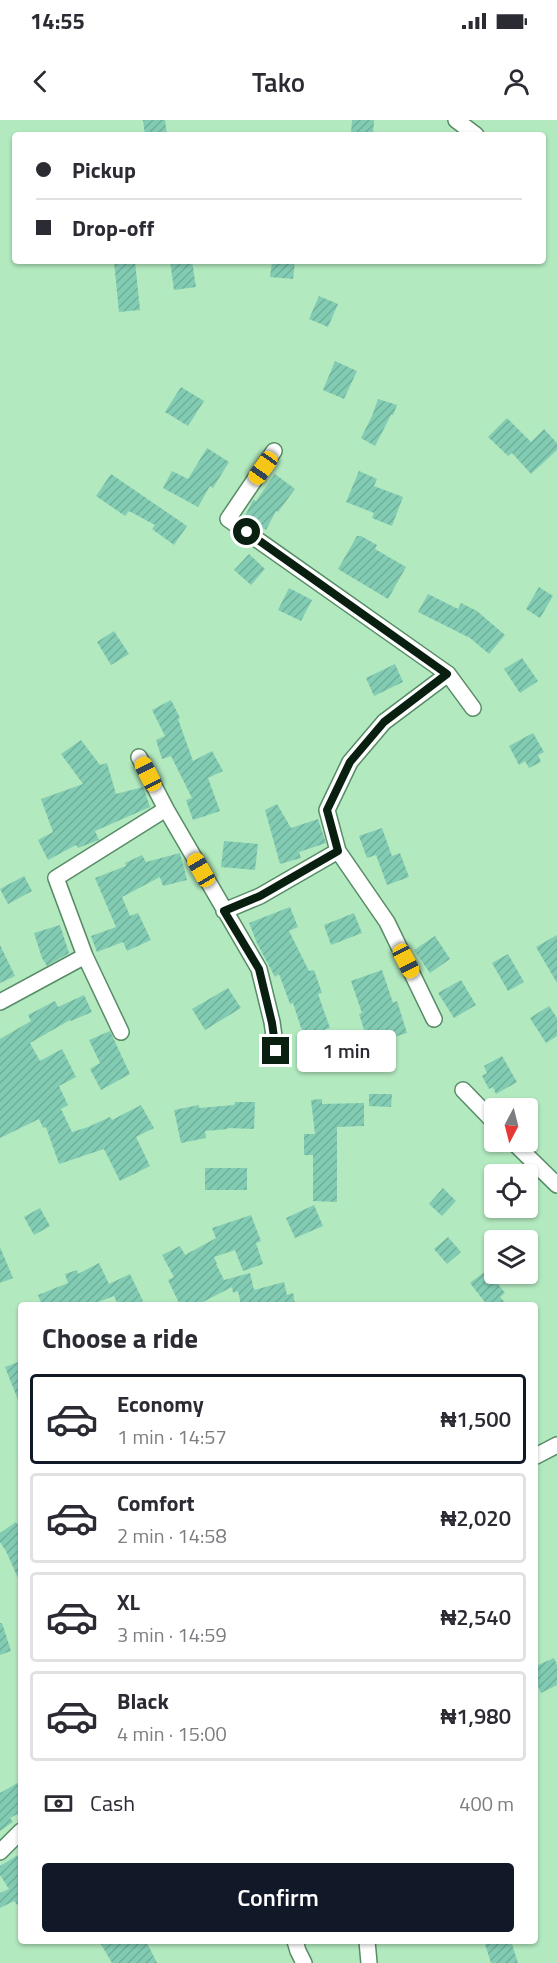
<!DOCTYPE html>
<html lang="en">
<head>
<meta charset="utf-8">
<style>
  body { margin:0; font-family:"Titillium Web",sans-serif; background:#f7f7f7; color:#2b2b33; height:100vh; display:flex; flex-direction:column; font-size:22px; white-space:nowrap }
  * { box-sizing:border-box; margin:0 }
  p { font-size:20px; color:#7c7c81 }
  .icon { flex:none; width:33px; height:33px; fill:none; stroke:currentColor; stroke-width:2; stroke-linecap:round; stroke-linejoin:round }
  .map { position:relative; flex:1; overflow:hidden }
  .side { position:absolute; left:18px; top:1182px; width:520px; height:642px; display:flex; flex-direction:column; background:#fff; border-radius:6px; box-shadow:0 2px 4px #0004 }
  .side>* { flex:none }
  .guide { position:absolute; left:12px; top:12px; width:534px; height:132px; border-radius:6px; box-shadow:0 2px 4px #0004; display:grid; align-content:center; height:132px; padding:0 24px; background:#fff }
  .needle { width:39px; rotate:187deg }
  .controls { position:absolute; left:484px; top:978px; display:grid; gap:12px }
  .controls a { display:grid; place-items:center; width:54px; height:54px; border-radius:6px; background:#fff; box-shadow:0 2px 4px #0004; font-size:30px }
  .end { position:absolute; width:27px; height:27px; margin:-14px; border:8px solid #091f10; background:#fff; box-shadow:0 0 0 3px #fff }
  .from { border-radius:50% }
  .bubble { position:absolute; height:42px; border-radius:6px; background:#fff; box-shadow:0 2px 4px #0004; font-size:20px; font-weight:600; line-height:42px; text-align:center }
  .car { position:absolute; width:18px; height:36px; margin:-18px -9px; border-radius:8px; box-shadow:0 0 4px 2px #0007; background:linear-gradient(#f5c518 24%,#345 0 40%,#f5c518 0 76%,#345 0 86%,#f5c518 0) }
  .guide b { display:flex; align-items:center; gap:21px; height:57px; font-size:22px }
  .guide b+b { border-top:2px solid #e1e1e2 }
  .guide i { width:15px; height:15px; background:#2b2b33 }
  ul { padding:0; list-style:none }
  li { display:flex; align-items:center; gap:18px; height:90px; margin:0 12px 9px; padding:0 12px; border:3px solid #e1e1e2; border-radius:6px }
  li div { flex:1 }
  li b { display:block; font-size:22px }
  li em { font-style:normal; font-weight:600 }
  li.active { border-color:#111827 }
  li>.icon { width:54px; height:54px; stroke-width:1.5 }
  h2 { padding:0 24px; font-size:27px; line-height:72px }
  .pay { display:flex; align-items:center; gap:15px; height:66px; padding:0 24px; font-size:22px }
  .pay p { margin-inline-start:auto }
  .action { display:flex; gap:12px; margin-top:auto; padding:12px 24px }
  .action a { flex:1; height:69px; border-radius:6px; background:#111827; color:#fff; font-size:24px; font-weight:600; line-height:69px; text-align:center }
  .status { display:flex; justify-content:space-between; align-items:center; height:42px; padding:0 30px; background:#fff; direction:ltr }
  .status svg { height:16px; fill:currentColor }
  header { display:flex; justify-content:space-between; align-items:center; height:78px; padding:0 24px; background:#fff; font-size:27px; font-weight:600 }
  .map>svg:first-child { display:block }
  .building { fill:url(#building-hatch) }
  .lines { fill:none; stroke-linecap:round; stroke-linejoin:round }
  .street-casing { stroke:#578c66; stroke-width:18 }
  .street { stroke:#fff; stroke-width:15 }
  .route { stroke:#091f10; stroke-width:8 }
</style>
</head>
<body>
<div class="status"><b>14:55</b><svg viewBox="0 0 49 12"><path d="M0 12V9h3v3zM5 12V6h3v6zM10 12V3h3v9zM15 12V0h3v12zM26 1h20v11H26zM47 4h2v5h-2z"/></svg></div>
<header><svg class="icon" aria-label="back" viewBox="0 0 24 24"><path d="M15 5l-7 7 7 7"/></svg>Tako<svg class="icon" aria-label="person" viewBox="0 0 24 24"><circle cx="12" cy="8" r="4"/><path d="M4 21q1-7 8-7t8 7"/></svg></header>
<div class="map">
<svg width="557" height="1843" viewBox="0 0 557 1843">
  <defs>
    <pattern id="building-hatch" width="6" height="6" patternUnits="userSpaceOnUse" patternTransform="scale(1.5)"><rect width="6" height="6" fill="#83ccb4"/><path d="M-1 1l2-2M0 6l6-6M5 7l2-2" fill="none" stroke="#70af9a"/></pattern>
  </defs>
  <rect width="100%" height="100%" fill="#b2e9bf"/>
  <path class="building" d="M143 0H165L167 15H145Z
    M352 0H374L373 15 351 13Z
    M127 141H135L140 190 119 192 114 142Z
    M170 141H192L196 167 174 170Z
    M272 141H295L293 159 270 157Z
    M319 176 338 184 328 207 309 199Z
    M335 241 357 251 344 279 323 270Z
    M181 267 204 281 188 306 165 292Z
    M378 279 397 285 393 295H391L375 326 361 318 372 296Z
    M507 298 531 322 544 309 557 323V330L531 354 512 333 508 336 488 317Z
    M207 328 229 342 213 368 210 366 198 387 163 368 172 351 188 359Z
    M359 351 377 359 374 366 403 377 392 406 372 398 374 393 346 382Z
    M111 354 187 406 174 425 152 409 155 405 129 391 125 396 96 376Z
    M275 354 295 369 278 392 276 391 266 410 244 398 253 380 256 381Z
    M357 416H361L377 425 375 429 406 447 388 479 338 449Z
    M249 434 265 449 251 465 234 450Z
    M539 467 553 476 540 498 526 489Z
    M289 468 312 480 301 501 278 490Z
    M428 474 458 489 461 483 477 491 505 515 489 534 470 518 418 492Z
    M114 511 129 534 111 545 97 522Z
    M522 538 538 561 520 573 504 549Z
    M395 544 403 562 374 576 366 558Z
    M171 580 180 598 178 599 193 641 212 631 223 651 208 658 220 691 193 700 186 680 192 678 171 636 162 639 156 620 165 616 152 590Z
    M533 613 544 632 538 635 541 642 529 648 525 641 519 645 509 626Z
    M81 620 100 645 107 643 116 674 143 667 150 687 95 711 99 720 96 721 78 728 76 725 48 740 38 720 53 712 41 679 83 664 61 634Z
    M277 684 291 708 318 699 326 723 299 732 301 738 280 744 265 690Z
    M382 708 392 736 400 733 409 757 387 765 376 735 367 738 359 716Z
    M224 721 258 724 255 750 221 747Z
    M180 733 187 760 163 766 160 757 122 777 130 796 138 793 151 820 127 831 123 822 97 832 91 816 116 807 95 758 126 746 125 743 142 735 146 742Z
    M24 756 32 771 8 784 0 769Z
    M290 787 298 807 289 811 309 851 314 850 322 873 318 874 330 908 304 917 293 883 290 884 279 854 275 857 257 823 249 803Z
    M354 793 362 813 331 825 324 805Z
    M60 805 69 833 47 846 42 838 34 813Z
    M557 815V863L536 827Z
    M435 816 450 839 430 853 414 830Z
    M0 825 15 856 0 863Z
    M508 834 524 862 508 871 492 843Z
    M382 850 393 883 397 881 407 913 369 925 359 894 362 893 351 861Z
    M461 860 476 885 454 898 438 873Z
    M228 868 241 888 205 910 192 889Z
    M84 875 92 892 71 901 70 900 30 923 40 941 62 929 76 957 59 966 68 985 61 989 72 1012 88 1007 110 997 112 1000 141 985 154 1008 136 1017 150 1046 120 1061 104 1029 59 1044 46 1007 43 1008 39 999 0 1018V919L31 901 28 895 55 881 58 887Z
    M549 886 557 898V916L546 923 530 898Z
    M110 911 130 954 101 970 90 949 100 943 89 920Z
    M502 936 517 962 496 974 493 967 489 969 482 956 487 953 484 946Z
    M369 974H392L391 987 369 986Z
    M322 979V984L364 983V1006L337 1007V1082L313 1081V1035H304V1014H315L311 980Z
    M235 982H255L254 1009 228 1008V1009L205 1011 206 1018 181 1023 174 990 199 985V988L234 985Z
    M205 1048H247V1070H205Z
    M443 1068 456 1081 442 1096 429 1084Z
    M314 1085 323 1106 295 1118 286 1098Z
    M40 1088 50 1106 34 1115 24 1097Z
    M251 1095 261 1121 256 1123 263 1144 243 1151 235 1130 214 1137 217 1144H216L224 1160 250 1153 254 1170 284 1162 287 1175 293 1173 295 1184 241 1185 238 1171 233 1173 232 1167 197 1185H180L168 1160 174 1157 162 1135 180 1126 185 1135 216 1118 212 1108Z
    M448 1117 461 1132 447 1144 434 1129Z
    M0 1127 13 1158 0 1163Z
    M99 1143 109 1164 130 1154 143 1181 134 1185H118L114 1176 90 1185H42L38 1175 68 1163 65 1154 77 1150 78 1154Z
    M487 1150 505 1173 500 1177 507 1185H487L470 1163Z
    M21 1241V1285H20L5 1247Z
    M16 1402 21 1409V1465L6 1431 0 1422V1413Z
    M0 1503H2L11 1531 0 1535Z
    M554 1538 557 1545V1565L541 1573 536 1561V1546Z
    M21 1661V1692L10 1698 13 1702 0 1711V1673Z
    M21 1733V1789L14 1781 0 1788V1773L9 1769 0 1755V1746Z
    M99 1821H146L157 1843H112Z
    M484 1821H511L518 1843H491Z"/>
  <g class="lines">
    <g class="street-casing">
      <path id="street" d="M456 0 476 15
        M274 331 228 399 448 554 473 588
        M139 637 166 689 259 849 272 902 276 931
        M224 791 260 776 338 731
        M0 882 85 836
        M434 899 387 802 338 731 327 690 350 642 384 602 448 554
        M121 912 85 836 56 758 166 689
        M463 970 495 1003
        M513 1022 557 1065
        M536 1336 557 1325
        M0 1732 21 1711
        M295 1821 298 1831 304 1843
        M367 1821 369 1843"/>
    </g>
    <use href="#street" class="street"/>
  </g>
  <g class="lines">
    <path class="route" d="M247 412 447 554 384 602 350 642 327 690 338 731 260 776 224 791 259 849 272 903 276 931"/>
  </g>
</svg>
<div class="controls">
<a><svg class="needle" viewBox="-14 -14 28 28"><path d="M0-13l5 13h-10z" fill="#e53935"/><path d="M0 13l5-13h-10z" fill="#7c7c81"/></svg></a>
<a><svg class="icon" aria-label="locate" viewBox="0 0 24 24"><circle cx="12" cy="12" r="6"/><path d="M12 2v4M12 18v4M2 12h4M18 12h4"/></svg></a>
<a><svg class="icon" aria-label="layers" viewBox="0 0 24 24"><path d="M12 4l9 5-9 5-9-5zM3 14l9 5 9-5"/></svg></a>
</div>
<i class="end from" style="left:247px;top:412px"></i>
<i class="end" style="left:276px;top:931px"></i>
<div class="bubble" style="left:297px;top:910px;width:99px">1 min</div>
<i class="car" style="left:263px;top:348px;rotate:215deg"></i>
<i class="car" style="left:148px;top:654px;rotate:333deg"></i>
<i class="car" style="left:201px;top:750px;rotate:330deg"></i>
<i class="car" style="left:406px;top:841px;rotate:153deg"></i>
<div class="guide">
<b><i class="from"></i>Pickup</b>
<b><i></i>Drop-off</b>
</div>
<section class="side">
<h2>Choose a ride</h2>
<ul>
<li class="active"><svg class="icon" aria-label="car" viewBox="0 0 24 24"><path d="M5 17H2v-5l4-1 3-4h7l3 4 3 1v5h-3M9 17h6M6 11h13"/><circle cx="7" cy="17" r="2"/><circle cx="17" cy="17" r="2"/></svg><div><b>Economy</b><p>1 min · 14:57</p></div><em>₦1,500</em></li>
<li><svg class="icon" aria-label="car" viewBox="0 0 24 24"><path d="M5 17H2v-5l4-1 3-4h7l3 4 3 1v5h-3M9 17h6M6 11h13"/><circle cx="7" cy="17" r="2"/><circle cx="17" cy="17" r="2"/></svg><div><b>Comfort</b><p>2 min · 14:58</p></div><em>₦2,020</em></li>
<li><svg class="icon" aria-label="car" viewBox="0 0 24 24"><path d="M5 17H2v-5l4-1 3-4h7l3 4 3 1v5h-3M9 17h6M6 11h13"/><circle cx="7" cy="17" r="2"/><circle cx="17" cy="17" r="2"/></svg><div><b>XL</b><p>3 min · 14:59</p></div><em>₦2,540</em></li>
<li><svg class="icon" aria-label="car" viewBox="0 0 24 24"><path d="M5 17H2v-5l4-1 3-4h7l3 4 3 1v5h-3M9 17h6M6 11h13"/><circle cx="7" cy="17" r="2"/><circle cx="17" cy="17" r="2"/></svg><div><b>Black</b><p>4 min · 15:00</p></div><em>₦1,980</em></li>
</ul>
<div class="pay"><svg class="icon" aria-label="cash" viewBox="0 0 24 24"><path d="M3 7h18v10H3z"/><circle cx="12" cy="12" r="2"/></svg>Cash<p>400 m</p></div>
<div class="action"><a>Confirm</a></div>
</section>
</div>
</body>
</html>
